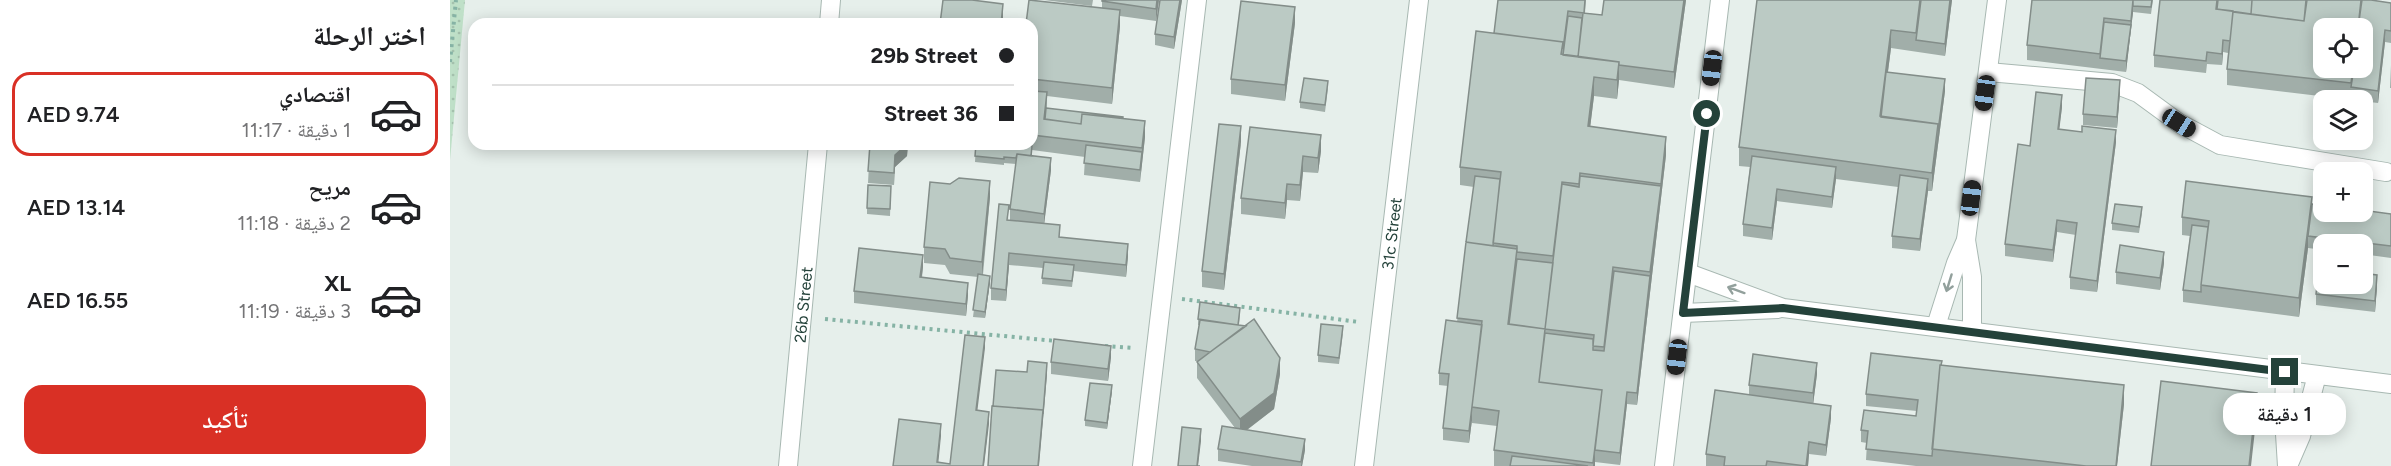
<!DOCTYPE html>
<html lang="ar">
<head>
<meta charset="utf-8">
<style>
  body { margin:0; font-family:Figtree,"Noto Naskh Arabic",sans-serif; background:#f6f6f6; color:#202124; direction:rtl; height:100vh; display:flex; flex-direction:column; font-size:22px; white-space:nowrap }
  * { box-sizing:border-box; margin:0 }
  p { font-size:20px; color:#757577 }
  .icon { flex:none; width:33px; height:33px; fill:none; stroke:currentColor; stroke-width:2; stroke-linecap:round; stroke-linejoin:round }
  .map { position:relative; flex:1; overflow:hidden; direction:ltr }
  .side { display:flex; flex-direction:column; background:#fff; width:450px }
  .side>* { flex:none }
  .hud { position:absolute; left:18px; top:18px; width:570px; height:132px; border-radius:18px; box-shadow:0 3px 15px #0003; direction:rtl; display:grid; align-content:center; height:132px; padding:0 24px; background:#fff }
  .tools { position:absolute; left:1863px; top:18px; display:grid; gap:12px }
  .tools a { display:grid; place-items:center; width:60px; height:60px; border-radius:12px; background:#fff; box-shadow:0 3px 15px #0003; font-size:30px }
  .end { position:absolute; width:27px; height:27px; margin:-14px; border:8px solid #24423a; background:#fff; box-shadow:0 0 0 3px #fff }
  .from { border-radius:50% }
  .bubble { position:absolute; height:42px; border-radius:18px; background:#fff; box-shadow:0 3px 15px #0003; font-size:20px; font-weight:600; line-height:42px; text-align:center; direction:rtl }
  .car { position:absolute; width:18px; height:36px; margin:-18px -9px; border-radius:8px; box-shadow:0 0 4px 2px #0007; background:linear-gradient(#222 24%,#8ab4d8 0 40%,#222 0 76%,#8ab4d8 0 86%,#222 0) }
  .hud b { display:flex; align-items:center; gap:21px; height:57px; font-size:22px }
  .hud b+b { border-top:2px solid #e0e0e0 }
  .hud i { width:15px; height:15px; background:#202124 }
  ul { padding:0; list-style:none }
  li { display:flex; align-items:center; gap:18px; height:84px; margin:0 12px 9px; padding:0 12px; border:3px solid transparent; border-radius:18px }
  li div { flex:1 }
  li b { display:block; font-size:22px }
  li em { font-style:normal; font-weight:600 }
  li.current { border-color:#d93025 }
  li>.icon { width:54px; height:54px; stroke-width:1.5 }
  h2 { padding:0 24px; font-size:27px; line-height:72px }
  .action { display:flex; gap:12px; margin-top:auto; padding:12px 24px }
  .action a { flex:1; height:69px; border-radius:18px; background:#d93025; color:#fff; font-size:24px; font-weight:600; line-height:69px; text-align:center }
  main { display:flex; flex:1; min-height:0 }
  .map>svg:first-child { display:block }
  .green { fill:url(#green-dots) }
  .lines { fill:none; stroke-linecap:round; stroke-linejoin:round }
  .minor-casing { stroke:#a8b8b2; stroke-width:20 }
  .path { stroke:#86b3a5; stroke-width:4; stroke-dasharray:3 4.5; stroke-linecap:butt }
  .minor { stroke:#fff; stroke-width:18 }
  .wall { fill:#a1aea9 }
  .shaded-wall { fill:#838d89 }
  .building { fill:#bbcac4; stroke:#838d89; stroke-width:1.5 }
  .oneway { stroke:#92a09c }
  .route { stroke:#24423a; stroke-width:8 }
  .labels { text-anchor:middle; stroke-width:6; stroke-linejoin:round; paint-order:stroke }
  .street-label { font-size:16px; fill:#24423a; stroke:#f7fbf9 }
</style>
</head>
<body>
<main>
<div class="map">
<svg width="1941" height="466" viewBox="0 0 1941 466">
  <defs>
    <pattern id="green-dots" width="8" height="8" patternUnits="userSpaceOnUse" patternTransform="scale(1.5)"><rect width="8" height="8" fill="#bfe0c8"/><path d="M2 2h.1M6 6h.1" fill="none" stroke="#a4c1ad" stroke-width="1.8" stroke-linecap="round"/></pattern>
  </defs>
  <rect width="100%" height="100%" fill="#e6efeb"/>
  <path class="green" d="M0 0H15L0 160Z"/>
  <g class="lines">
    <g class="minor-casing">
      <g id="minor">
        <path d="M379 24 381 0"/>
        <path d="M1538 72 1662 83 1688 93 1729 123 1770 145 1936 172"/>
        <path d="M1516 240 1522 277V330"/>
        <path d="M1238 273 1333 308 1941 384"/>
        <path d="M1233 313 1328 309"/>
        <path d="M1486 326 1506 263 1516 240 1547 0"/>
        <path d="M1835 372 1834 418 1837 466"/>
        <path id="s1" d="M338 466 368 144"/>
        <path d="M692 466 747 0"/>
        <path id="s2" d="M914 466 969 0"/>
        <path d="M1214 466 1270 0"/>
        <path d="M1838 466 1851 436 1867 375"/>
      </g>
    </g>
    <path class="path" d="M0 62 6 0
      M732 299 909 322
      M375 319 606 341
      M655 346 684 348"/>
    <use href="#minor" class="minor"/>
  </g>
  <path class="wall" d="M594 0H643L642 6Z
    M652 0H709L706 21 670 16V26L662 104 597 96V108L673 118 695 137 690 182 634 175 635 157 582 150V156L601 170 594 224 610 237 678 256 676 277 624 271 622 287 592 284 593 268 559 265 556 301 541 300V288L559 217 558 220H560V209L566 164 554 163V165L525 162 526 144H582V24L652 8Z
    M732 0 724 49 705 45V34Z
    M1048 0H1136L1135 13 1152 15 1236 0 1224 88 1169 80 1167 99 1144 96 1140 127 1216 155 1187 405 1177 404 1170 465 1145 462V466H1044V450L1047 426 1022 423V420L1019 443 993 440V428L998 386 989 385V373L1007 322 1024 187 1010 185V167L1044 33Z
    M1307 0H1502L1495 56 1441 48 1438 72 1495 91 1482 191H1478L1470 251 1442 248V236L1448 187 1386 179 1382 208 1327 201 1322 240 1293 236V224L1300 167 1289 166V147Z
    M1582 0H1703L1701 14 1683 12 1676 72 1577 60V45Z
    M1941 3V43L1935 42 1928 103 1777 85V69L1778 53 1773 52 1772 65 1757 64 1756 73 1704 67V55Z
    M845 23 835 101 781 94V79Z
    M1941 65V88H1940Z
    M878 88 875 112 850 108V102Z
    M1670 92 1667 128 1633 125V114Z
    M1612 107 1609 129 1666 142 1647 292 1620 289V277L1626 235 1607 232 1603 262 1555 256V244L1580 146Z
    M800 127 871 151 868 173 853 172 850 201 837 200 835 219 791 214V198Z
    M791 142 774 290 752 287V271Z
    M420 144H458L457 156 445 167 444 185 418 183Z
    M441 186 440 216 417 214V208Z
    M540 197 533 275 540 282 535 318 523 317 528 277 500 274 495 265 474 263V247Z
    M1862 204 1941 214V258L1912 254V244H1874V250L1858 248 1849 317 1733 302V290L1740 236 1732 235V217Z
    M1692 213 1689 233 1662 230V223Z
    M1714 263 1710 290 1666 284V272Z
    M473 267 472 278 518 295 516 316 404 303V291Z
    M1927 286 1925 312 1866 305V294Z
    M790 315 789 325 830 374 824 409 797 430 855 450 852 466H802L768 461V449L785 428 747 378V362L748 361H745V349L749 325H748V319Z
    M893 333 889 364 868 362V355Z
    M661 357 658 381 601 374V362Z
    M1492 365 1674 404 1667 466H1466L1416 460 1417 443 1411 442V430L1466 416 1467 411 1416 406V394Z
    M1367 374 1363 404 1381 418 1376 456 1359 454 1358 466H1256V454L1299 395V385Z
    M662 391 657 429 635 426V420Z"/>
  <path class="shaded-wall" d="M707 0H709L706 21V9Z
    M730 0H732L724 49V37Z
    M1234 0H1236L1224 88V72Z
    M1500 0H1502L1495 56V44Z
    M1683 0V12L1676 72V61Z
    M553 4V24H551Z
    M845 7V23L835 101V85Z
    M670 10V26L662 104V88Z
    M1441 30V48L1431 124 1430 116Z
    M1935 30V42L1928 103V91Z
    M1773 40V52L1772 65V54Z
    M1169 62V80L1167 99V80Z
    M1144 77V96L1138 145V126Z
    M1495 79V91L1482 191V173Z
    M1670 80V92L1667 128V117Z
    M1612 95V107L1608 141V129Z
    M695 121V137L690 182 692 148Z
    M791 126V142L774 290V274Z
    M1666 130V142L1647 292V281Z
    M871 135V151L868 173V158Z
    M1216 137V155L1187 405V393L1200 272Z
    M457 144H458L457 156 445 167 444 185 445 155Z
    M853 156V172L850 201V185Z
    M601 158V170L594 225V214Z
    M1386 167V179L1382 208V197Z
    M1478 179V191L1470 251V239Z
    M540 181V197L532 277V262Z
    M837 184V200L835 219V203Z
    M1327 189V201L1322 240V228Z
    M1862 197V216L1858 236V248L1849 317V298Z
    M1607 220V232L1603 262V250Z
    M678 244V256L676 277V265Z
    M1714 252V263L1710 290V278Z
    M559 253V265L556 301V290Z
    M473 255V267L470 289V277Z
    M1927 275V286L1925 312V301Z
    M540 276V282L535 318V312Z
    M518 283V295L516 316V304Z
    M535 337V348L526 422V410Z
    M661 346V357L658 381V369Z
    M830 358V374L824 409 790 435V419Z
    M597 363V375L589 466H588Z
    M1367 363V374L1363 405V393Z
    M662 385V391L657 429V423Z
    M1674 385V404L1667 466H1666Z
    M1152 390 1145 450V466H1143Z
    M1177 392V404L1170 465V453Z
    M1807 393V412L1801 466H1799Z
    M1381 406V418L1376 456V445Z
    M1022 409V420L1019 443V431Z
    M539 412V424L534 466H533Z
    M491 424V436L488 466H487Z
    M751 429V441L748 466H747Z
    M855 439V450L852 466H851Z
    M1359 442V454L1358 466H1356Z"/>
  <path class="building" d="M493 0H522L553 4 551 24H490Z
    M579 0 670 10 662 88 582 79V24H576Z
    M652 0H707L706 9 652 1Z
    M710 0H730L724 37 705 34Z
    M1048 0H1135L1134 13 1118 11 1113 49V42L1044 33Z
    M1154 0H1234L1224 72 1169 65V62L1128 57 1133 13 1152 15Z
    M1307 0H1470L1466 33 1441 30 1430 116 1488 124 1482 173 1289 147Z
    M1471 0H1500L1495 44 1466 40Z
    M1582 0H1683L1681 21 1654 18 1650 54 1577 45Z
    M1683 0H1702L1701 7 1683 6Z
    M1710 0H1767L1766 9 1783 11 1780 41 1773 40 1772 54 1757 52 1756 61 1704 55Z
    M1768 0H1802L1801 14 1767 9Z
    M1802 0H1856L1854 21 1801 14Z
    M1857 0H1911L1908 28H1874V68H1903L1901 83 1777 69 1783 12 1854 21Z
    M1912 0H1921L1941 3V31L1935 30 1928 91 1901 87 1904 68H1912V28H1908Z
    M791 1 845 7 835 85 781 79Z
    M1118 16 1132 18 1128 57 1113 55Z
    M1654 22 1681 25 1676 61 1650 58Z
    M1026 31 1113 42 1111 54 1169 62 1167 80 1144 77 1138 126 1216 137 1211 184 1130 173 1129 184 1112 182 1103 256 1067 252V246L1043 243 1051 172 1010 167Z
    M1436 72 1495 79 1488 131V124L1431 117Z
    M854 78 878 81 875 105 850 102Z
    M1636 78 1670 80 1667 117 1633 114Z
    M582 91 597 92 594 119 631 124 632 114 695 121 692 148 582 135Z
    M1586 92 1612 95 1608 129 1632 132V126L1666 130 1647 281 1620 277 1627 223 1607 220 1603 250 1555 244 1568 144 1580 146Z
    M596 108 673 117V118L632 114 631 124 595 119Z
    M769 124 791 126 774 274 752 271Z
    M800 127 871 135 868 158 853 156 850 185 837 184 835 203 791 198Z
    M420 144H457L445 155 444 173 418 171Z
    M526 144H561L582 146 581 156 567 154 566 158 554 157V159L525 156Z
    M636 145 692 152 690 170 634 163Z
    M567 154 601 158 594 214 560 209Z
    M1302 156 1386 167 1382 197 1327 189 1322 228 1293 224Z
    M1450 175 1478 179 1470 239 1442 236Z
    M1025 176 1050 179 1043 246 1016 242Z
    M1130 176 1211 186 1200 272 1163 267 1154 347 1143 346 1144 335 1095 329 1089 382 1152 390 1143 463 1044 450 1049 411 1022 407 1032 321 1007 318 1016 242 1067 249 1058 324 1095 329 1112 184 1129 187Z
    M509 178 540 181 532 262 500 258 495 249 474 247 480 182 500 184Z
    M1736 181 1862 197 1849 298 1751 285 1759 221 1732 217Z
    M418 185 441 186 440 209 417 208Z
    M549 204 559 205 557 220 610 225 609 237 678 244 676 265 559 253 556 290 541 288Z
    M1665 204 1692 207 1689 227 1662 223Z
    M1862 204 1874 206V212H1912V210L1941 214V246L1858 236Z
    M1742 225 1758 227 1751 285V292L1733 290Z
    M1670 245 1714 252 1710 278 1666 272Z
    M409 248 473 255 470 277 518 283 516 304 404 291Z
    M1067 259 1103 263 1095 329 1059 324Z
    M594 262 624 265 622 281 592 278Z
    M1869 268H1874V284H1912V273L1927 275 1925 301 1866 294Z
    M1164 271 1200 276 1187 393 1177 392 1170 453 1145 450 1152 390 1089 382 1095 333 1143 339V350L1154 351Z
    M528 274 540 276 535 312 523 310Z
    M750 302 790 308 788 325 748 319Z
    M804 319 830 358 824 393 790 419 747 362Z
    M750 320 796 326 760 352 745 349Z
    M996 320 1032 325 1019 431 993 428 999 374 989 373Z
    M871 324 893 326 889 358 868 355Z
    M515 335 535 337 526 410 539 412 533 466H443L449 419 491 424 487 462 500 464Z
    M604 339 661 346 658 369 601 362Z
    M1421 353 1492 361 1491 365H1490L1482 456 1416 449 1418 431 1411 430 1414 410 1466 416 1468 400 1416 394Z
    M1303 354 1367 363 1363 393 1299 385Z
    M578 361 597 363 593 414V410L543 406 546 370 577 372Z
    M1490 365 1674 385 1666 466H1636L1482 449Z
    M1711 381 1807 393 1799 466H1701Z
    M640 383 662 385 657 423 635 420Z
    M1265 390 1381 406 1376 445 1359 442 1356 466 1317 461 1316 466H1274L1275 457 1256 454Z
    M542 406 593 410 588 466H538Z
    M772 426 855 439 851 462 768 449Z
    M732 427 751 429 747 466H750H728Z
    M1062 456 1138 466H1060Z"/>
  <defs><path id="oneway-shaft" d="M-6 0H5M1.5-3L5.5 0L1.5 3" fill="none" stroke-width="1.6" stroke-linecap="round" stroke-linejoin="round" transform="scale(1.5)"/></defs>
  <g class="oneway">
    <use href="#oneway-shaft" transform="translate(1499 283) rotate(107)"/>
    <use href="#oneway-shaft" transform="translate(1286 290) rotate(-160)"/>
  </g>
  <g class="lines">
    <path class="route" d="M1257 114 1233 313 1333 308 1835 372"/>
  </g>
  <g class="labels">
    <g class="street-label">
      <text dy="6" stroke="none"><textPath href="#s2" startOffset="234">31c Street</textPath></text>
      <text dy="6" stroke="none"><textPath href="#s1" startOffset="162">26b Street</textPath></text>
    </g>
  </g>
</svg>
<div class="tools">
<a><svg class="icon" aria-label="locate" viewBox="0 0 24 24"><circle cx="12" cy="12" r="6"/><path d="M12 2v4M12 18v4M2 12h4M18 12h4"/></svg></a>
<a><svg class="icon" aria-label="layers" viewBox="0 0 24 24"><path d="M12 4l9 5-9 5-9-5zM3 14l9 5 9-5"/></svg></a>
<a>+</a>
<a>−</a>
</div>
<i class="end from" style="left:1257px;top:114px"></i>
<i class="end" style="left:1835px;top:372px"></i>
<div class="bubble" style="left:1773px;top:393px;width:123px">1 دقيقة</div>
<i class="car" style="left:1262px;top:68px;rotate:187deg"></i>
<i class="car" style="left:1535px;top:93px;rotate:188deg"></i>
<i class="car" style="left:1729px;top:123px;rotate:122deg"></i>
<i class="car" style="left:1521px;top:198px;rotate:7deg"></i>
<i class="car" style="left:1227px;top:357px;rotate:187deg"></i>
<div class="hud">
<b><i class="from"></i>29b Street</b>
<b><i></i>36 Street</b>
</div>
</div>
<section class="side">
<h2>اختر الرحلة</h2>
<ul>
<li class="current"><svg class="icon" aria-label="car" viewBox="0 0 24 24"><path d="M5 17H2v-5l4-1 3-4h7l3 4 3 1v5h-3M9 17h6M6 11h13"/><circle cx="7" cy="17" r="2"/><circle cx="17" cy="17" r="2"/></svg><div><b>اقتصادي</b><p>1 دقيقة · 11:17</p></div><em>AED 9.74</em></li>
<li><svg class="icon" aria-label="car" viewBox="0 0 24 24"><path d="M5 17H2v-5l4-1 3-4h7l3 4 3 1v5h-3M9 17h6M6 11h13"/><circle cx="7" cy="17" r="2"/><circle cx="17" cy="17" r="2"/></svg><div><b>مريح</b><p>2 دقيقة · 11:18</p></div><em>AED 13.14</em></li>
<li><svg class="icon" aria-label="car" viewBox="0 0 24 24"><path d="M5 17H2v-5l4-1 3-4h7l3 4 3 1v5h-3M9 17h6M6 11h13"/><circle cx="7" cy="17" r="2"/><circle cx="17" cy="17" r="2"/></svg><div><b>XL</b><p>3 دقيقة · 11:19</p></div><em>AED 16.55</em></li>
</ul>
<div class="action"><a>تأكيد</a></div>
</section>
</main>
</body>
</html>
